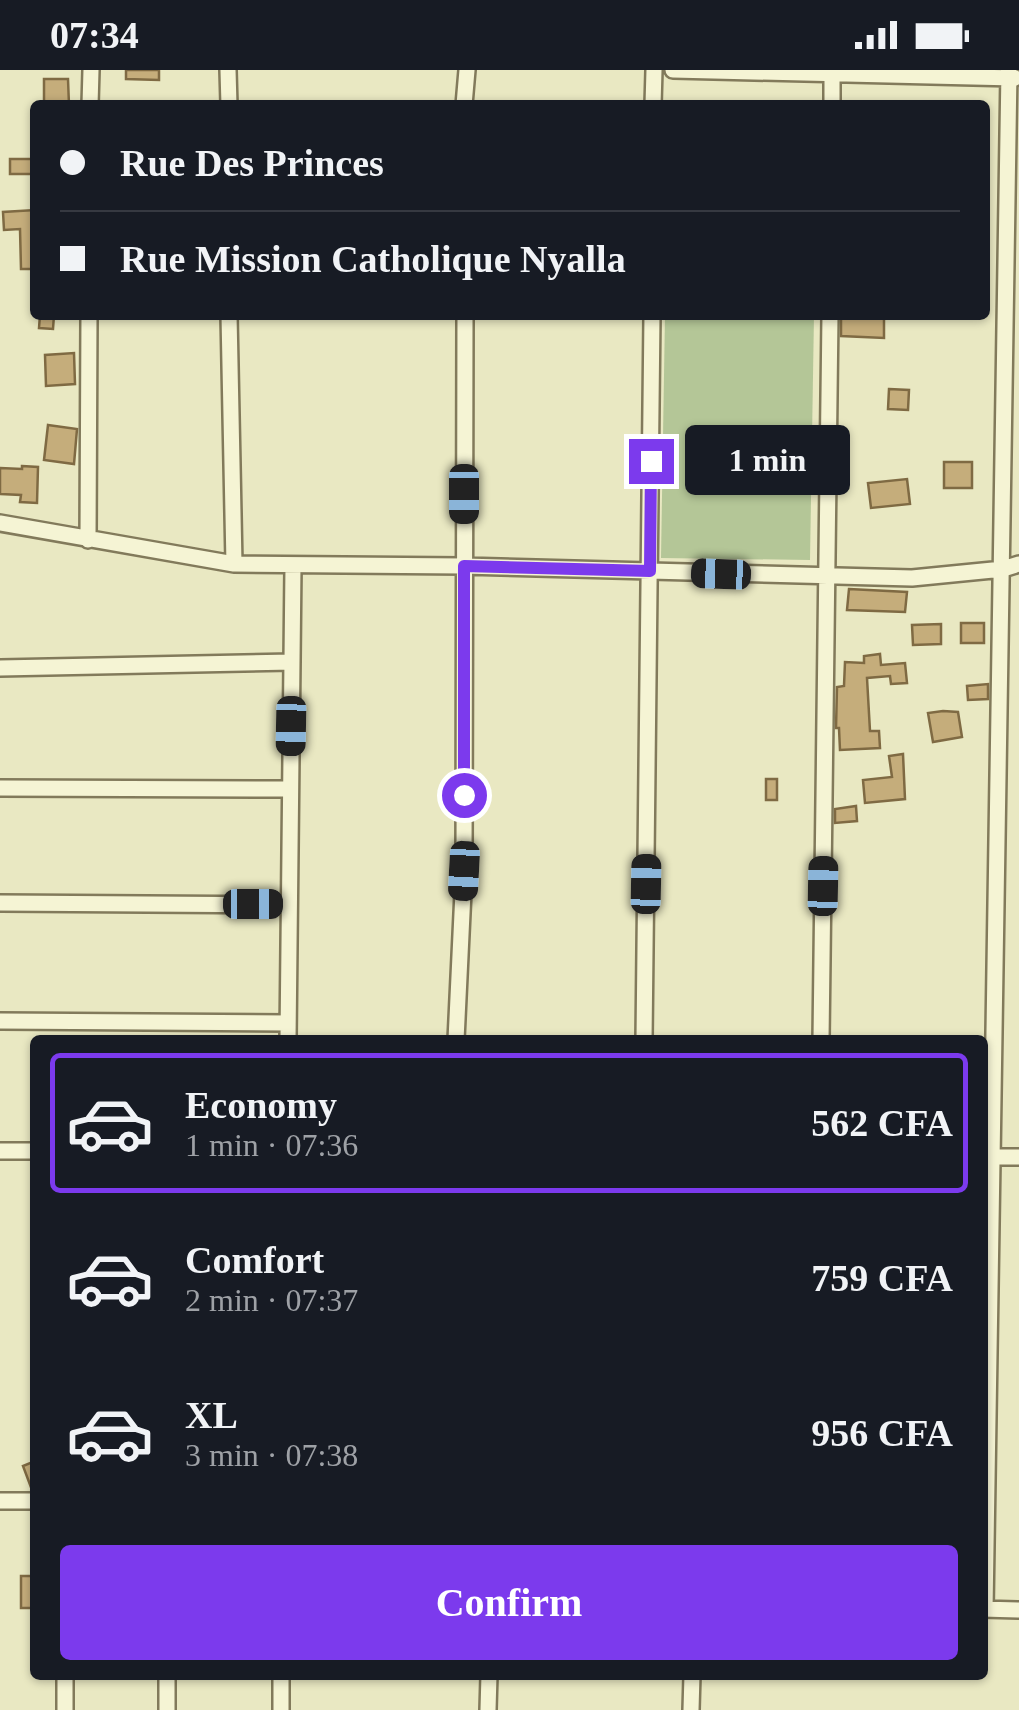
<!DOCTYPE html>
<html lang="en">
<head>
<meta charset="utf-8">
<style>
  body { margin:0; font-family:Georgia,serif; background:#20242c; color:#f1f3f6; height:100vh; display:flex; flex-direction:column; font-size:38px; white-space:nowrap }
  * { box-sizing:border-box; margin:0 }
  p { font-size:32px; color:#9ea1a6 }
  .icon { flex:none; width:55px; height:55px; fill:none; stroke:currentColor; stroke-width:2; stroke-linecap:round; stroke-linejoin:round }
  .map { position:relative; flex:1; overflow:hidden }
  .side { position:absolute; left:30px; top:965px; width:958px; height:645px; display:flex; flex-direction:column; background:#171b24; border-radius:10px; box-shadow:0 2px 8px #0004 }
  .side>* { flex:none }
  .top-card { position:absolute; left:30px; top:30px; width:960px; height:220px; border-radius:10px; box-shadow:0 2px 8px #0004; display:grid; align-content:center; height:220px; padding:0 30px; background:#171b24 }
  .end { position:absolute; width:45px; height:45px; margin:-22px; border:12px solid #7c3aed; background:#fff; box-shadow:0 0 0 5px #fff }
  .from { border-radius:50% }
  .bubble { position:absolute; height:70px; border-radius:10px; background:#171b24; box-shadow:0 2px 8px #0004; font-size:32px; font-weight:800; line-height:70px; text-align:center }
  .car { position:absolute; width:30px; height:60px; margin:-30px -15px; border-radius:12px; box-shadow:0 0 8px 2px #0007; background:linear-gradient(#222 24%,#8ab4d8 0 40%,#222 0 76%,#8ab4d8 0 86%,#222 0) }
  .top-card b { display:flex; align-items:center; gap:35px; height:95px; font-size:38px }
  .top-card b+b { border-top:2px solid #363941 }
  .top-card i { width:25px; height:25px; background:#f1f3f6 }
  ul { padding:18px 0 0; list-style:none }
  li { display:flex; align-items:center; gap:30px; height:140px; margin:0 20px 15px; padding:0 10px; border:5px solid transparent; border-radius:10px }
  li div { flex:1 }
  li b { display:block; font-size:38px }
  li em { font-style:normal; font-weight:800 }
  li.active { border-color:#7c3aed }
  li>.icon { width:90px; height:90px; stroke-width:1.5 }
  .button { display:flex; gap:20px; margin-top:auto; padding:20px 30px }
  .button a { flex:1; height:115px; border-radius:10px; background:#7c3aed; color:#fff; font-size:40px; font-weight:800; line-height:115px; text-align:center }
  .status { display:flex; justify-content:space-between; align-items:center; height:70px; padding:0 50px; background:#171b24; direction:ltr }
  .status svg { height:28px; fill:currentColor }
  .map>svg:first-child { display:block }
  .green { fill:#b4c697 }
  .building { fill:#c5ad7b; stroke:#7f6a43; stroke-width:2.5 }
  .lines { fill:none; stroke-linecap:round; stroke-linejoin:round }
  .street-casing { stroke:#827a5b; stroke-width:20 }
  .street { stroke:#f5f4d4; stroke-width:15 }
  .route { stroke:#7c3aed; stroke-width:12 }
</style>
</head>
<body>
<div class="status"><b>07:34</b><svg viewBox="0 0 49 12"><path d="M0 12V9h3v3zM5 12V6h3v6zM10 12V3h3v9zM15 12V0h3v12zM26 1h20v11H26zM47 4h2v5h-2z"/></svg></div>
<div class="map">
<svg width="1019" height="1640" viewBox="0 0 1019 1640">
  <rect width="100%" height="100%" fill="#e9e8c2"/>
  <path class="green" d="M665 245H814L810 490 661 488Z"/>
  <path class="building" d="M126 0H159V10L126 9Z
    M44 9H68L69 35H44Z
    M10 89H35V104H10Z
    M35 140V199H21L20 159 4 160 3 142Z
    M40 245H54L53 259 39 258Z
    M856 245H884V268L841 266V247H856Z
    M74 283 75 314 46 316 45 285Z
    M889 319 909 320 908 340 888 339Z
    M48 355 77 359 74 394 44 390Z
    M944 392H972V418H944Z
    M22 396 38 397 37 433 20 432 21 425 0 424V398L22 399Z
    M907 409 910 434 871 438 868 413Z
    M849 519 907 522 905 542 847 540Z
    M961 553H984V573H961Z
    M941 554V574L913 575 912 555Z
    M880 584 881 595 905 593 907 613 891 614 890 606 867 608 870 661H879L880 678 840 680 839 658H836L837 617 844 616 845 592 864 593V586Z
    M988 614V629L968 630 967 616Z
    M943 641 958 642 962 667 933 672 928 643Z
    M903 684 905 729 865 733 863 710 892 707 889 686Z
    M766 709H777V730H766Z
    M856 736 857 751 835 753V739Z
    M35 1391V1420H32L23 1396Z
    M21 1506H35V1538H21Z"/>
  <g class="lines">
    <g class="street-casing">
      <path id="street" d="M228 0 229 35
        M673 0 1015 8
        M90 35 91 0
        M464 35 467 0
        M653 35 654 0
        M832 35V0
        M229 245 234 494
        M0 453 234 494 464 496 912 508 1003 499 1019 494
        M88 470 89 245
        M0 598 292 592
        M0 718 290 719
        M0 833 289 835
        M0 951 288 953
        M288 970 293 496
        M456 970 464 801 465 245
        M644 970 652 245
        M821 970 830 245
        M0 1081H35
        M983 1087H1019
        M0 1431H35
        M982 1539 1019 1540
        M985 1539 1009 0
        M65 1640V1605
        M167 1640V1605
        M281 1640V1605
        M488 1640 489 1605
        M691 1640 692 1605"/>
    </g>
    <use href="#street" class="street"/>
  </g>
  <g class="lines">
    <path class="route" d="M464 725V496L650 501 651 391"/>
  </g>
</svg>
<i class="end from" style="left:464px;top:725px"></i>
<i class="end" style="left:651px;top:391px"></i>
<div class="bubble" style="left:685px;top:355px;width:165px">1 min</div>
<i class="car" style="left:464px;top:424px;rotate:180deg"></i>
<i class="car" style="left:721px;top:504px;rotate:272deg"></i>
<i class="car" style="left:291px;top:656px;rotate:181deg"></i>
<i class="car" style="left:464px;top:801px;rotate:183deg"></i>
<i class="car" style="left:646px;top:814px;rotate:1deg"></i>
<i class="car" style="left:823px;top:816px;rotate:1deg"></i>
<i class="car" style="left:253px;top:834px;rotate:90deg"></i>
<div class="top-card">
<b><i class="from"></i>Rue Des Princes</b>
<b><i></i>Rue Mission Catholique Nyalla</b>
</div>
<section class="side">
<ul>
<li class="active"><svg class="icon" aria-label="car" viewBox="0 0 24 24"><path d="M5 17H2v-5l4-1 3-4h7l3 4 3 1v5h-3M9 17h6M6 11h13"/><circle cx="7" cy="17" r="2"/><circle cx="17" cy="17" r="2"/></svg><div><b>Economy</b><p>1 min · 07:36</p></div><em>562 CFA</em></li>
<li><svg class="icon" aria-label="car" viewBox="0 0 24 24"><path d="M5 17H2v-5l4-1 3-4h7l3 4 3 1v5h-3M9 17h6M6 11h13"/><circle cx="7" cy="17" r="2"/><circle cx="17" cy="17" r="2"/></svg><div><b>Comfort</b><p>2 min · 07:37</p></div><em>759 CFA</em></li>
<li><svg class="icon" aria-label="car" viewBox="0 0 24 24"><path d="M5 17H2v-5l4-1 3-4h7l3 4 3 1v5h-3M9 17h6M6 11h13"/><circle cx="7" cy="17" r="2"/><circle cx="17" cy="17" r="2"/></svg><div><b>XL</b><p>3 min · 07:38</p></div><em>956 CFA</em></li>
</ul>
<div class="button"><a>Confirm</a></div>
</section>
</div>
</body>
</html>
